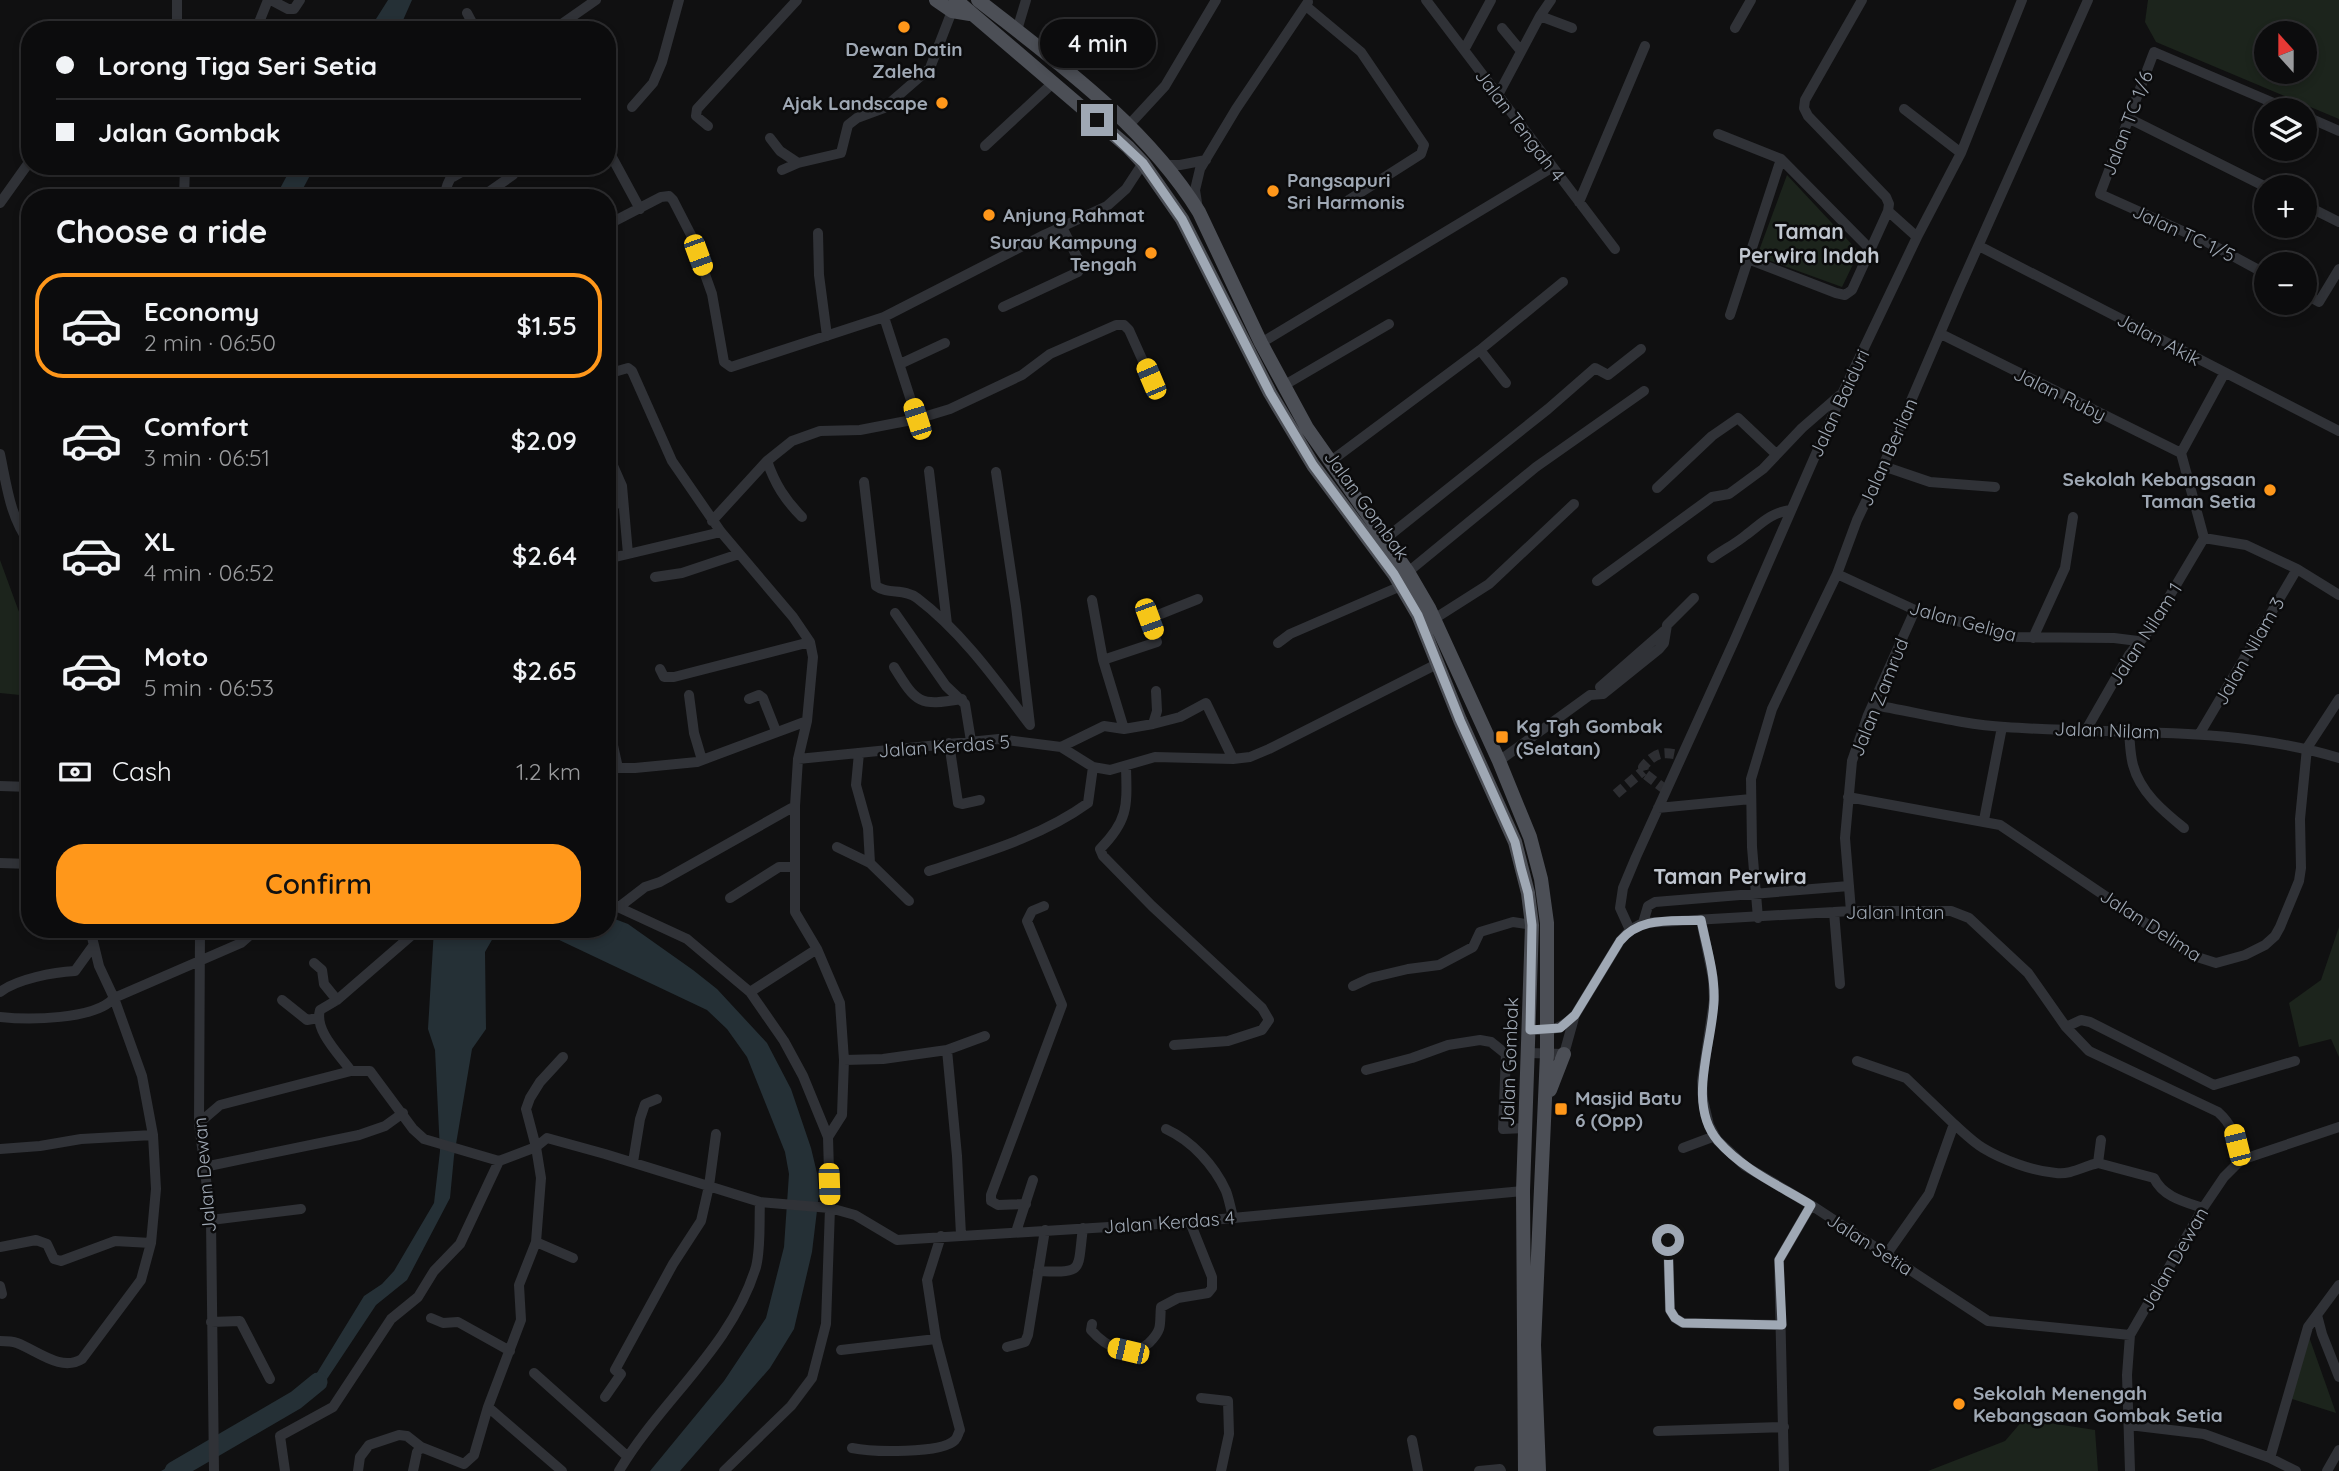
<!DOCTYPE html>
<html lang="en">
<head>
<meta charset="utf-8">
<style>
  body { margin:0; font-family:Quicksand,sans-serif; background:#151516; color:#f1f3f6; height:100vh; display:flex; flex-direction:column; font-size:26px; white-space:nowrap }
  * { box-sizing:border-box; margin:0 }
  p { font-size:23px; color:#9a9b9d }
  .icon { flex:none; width:38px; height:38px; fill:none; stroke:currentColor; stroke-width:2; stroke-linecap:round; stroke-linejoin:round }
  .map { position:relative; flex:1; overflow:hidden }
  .sheet { position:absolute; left:21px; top:189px; width:595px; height:749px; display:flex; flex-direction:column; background:#0c0c0d; border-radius:28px; box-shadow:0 4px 10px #0003,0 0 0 2px #2c2c2e }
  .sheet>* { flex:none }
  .guide { position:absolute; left:21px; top:21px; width:595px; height:154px; border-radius:28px; box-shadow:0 4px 10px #0003,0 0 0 2px #2c2c2e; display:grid; align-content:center; height:154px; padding:0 35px; background:#0c0c0d }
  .needle { width:46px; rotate:339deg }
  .controls { position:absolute; left:2254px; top:21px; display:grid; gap:14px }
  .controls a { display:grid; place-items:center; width:63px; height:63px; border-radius:50%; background:#0c0c0d; box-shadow:0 4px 10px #0003,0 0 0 2px #2c2c2e; font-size:35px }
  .end { position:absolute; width:32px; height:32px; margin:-16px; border:9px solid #9fa8b4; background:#111; box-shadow:0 0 0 4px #111 }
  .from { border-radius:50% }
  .bubble { position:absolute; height:49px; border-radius:24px; background:#0c0c0d; box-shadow:0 4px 10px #0003,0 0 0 2px #2c2c2e; font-size:23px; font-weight:600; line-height:49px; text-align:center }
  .car { position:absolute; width:21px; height:42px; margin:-21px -10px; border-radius:9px; box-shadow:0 0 5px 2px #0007; background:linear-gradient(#f5c518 24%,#345 0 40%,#f5c518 0 76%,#345 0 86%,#f5c518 0) }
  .guide b { display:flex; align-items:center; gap:24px; height:66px; font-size:26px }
  .guide b+b { border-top:2px solid #2c2c2e }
  .guide i { width:18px; height:18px; background:#f1f3f6 }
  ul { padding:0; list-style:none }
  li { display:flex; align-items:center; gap:21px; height:105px; margin:0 14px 10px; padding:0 21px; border:4px solid transparent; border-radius:28px }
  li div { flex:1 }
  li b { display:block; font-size:26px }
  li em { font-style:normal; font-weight:600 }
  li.selected { border-color:#ff971a }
  li>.icon { width:63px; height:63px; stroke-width:1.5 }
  h2 { padding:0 35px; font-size:32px; line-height:84px }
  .pay { display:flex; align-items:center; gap:18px; height:77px; padding:0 35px; font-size:26px }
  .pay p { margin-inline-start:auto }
  .cta { display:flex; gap:14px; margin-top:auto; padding:14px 35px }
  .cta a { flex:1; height:80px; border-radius:28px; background:#ff971a; color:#111; font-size:28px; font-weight:600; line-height:80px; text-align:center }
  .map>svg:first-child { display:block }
  .green { fill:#1c241c; fill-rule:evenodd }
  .water { fill:#253036 }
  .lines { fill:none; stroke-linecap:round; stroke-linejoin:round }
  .river { stroke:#253036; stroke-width:19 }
  .minor-tunnel { stroke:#2d2e32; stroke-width:10; stroke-dasharray:10 5; stroke-linecap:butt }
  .minor { stroke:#303237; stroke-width:10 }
  .major { stroke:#4c4f56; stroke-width:14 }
  .route { stroke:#9fa8b4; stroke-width:9 }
  .poi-dot { fill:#ff971a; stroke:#0b0b0c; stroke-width:2.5 }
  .labels { text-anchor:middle; stroke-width:5; stroke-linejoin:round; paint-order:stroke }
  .poi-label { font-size:19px; font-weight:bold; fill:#9fa8b4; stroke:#0b0b0c; text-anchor:start }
  .street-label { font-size:19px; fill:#9fa8b4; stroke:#0b0b0c }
  .neighbourhood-label { font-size:21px; font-weight:bold; fill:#c0c6cf; stroke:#0b0b0c }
</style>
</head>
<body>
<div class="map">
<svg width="2339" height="1471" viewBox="0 0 2339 1471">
  <rect width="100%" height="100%" fill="#101011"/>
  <path class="green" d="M2148 0H2339V119L2156 42 2145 22ZM2266 33H2305V72H2266Z
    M1787 175 1859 252 1842 287 1757 256Z
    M0 560 30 642V696L0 693Z
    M2339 927V1057L2331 1039 2299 1047 2289 1003 2321 980Z
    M2308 1334 2336 1413 2289 1398Z
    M2024 1419 2095 1430 2098 1471H1928L2005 1441Z"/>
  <path class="water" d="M388 0H412L400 27 399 30H369Z
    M292 166H315L298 198H275Z
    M607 916 628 924 693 970 717 989 767 1043 791 1089 811 1148 817 1173 819 1194 812 1252 794 1329 770 1368 680 1471H650L724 1381 766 1318 784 1247 789 1174 785 1152 747 1057 727 1029 707 1010 536 929H607Z
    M434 929H506L493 938 485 952 486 1029 472 1049 454 1156 450 1198 407 1280 376 1305 321 1388 301 1402 295 1395 312 1381 364 1296 382 1284 394 1271 434 1203 440 1151 435 1050 428 1029Z
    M206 1447 208 1461 190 1471H161Z"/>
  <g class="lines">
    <path class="river" d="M174 1471 296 1400 318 1382"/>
    <path class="minor-tunnel" d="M1666 790 1645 774 1643 767C1655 752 1664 751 1682 756
      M1616 794 1643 771"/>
    <path class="minor" d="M177 0V30
      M271 0 288 9H294L300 0
      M1426 0 1615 249
      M1306 6 1361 52 1424 145 1421 154 1344 203
      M467 13 476 30
      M1540 16 1551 0
      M1502 28 1521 51
      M1735 28 1751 0
      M256 30 268 0
      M553 30 596 0
      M1017 30 1026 0
      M1464 50 1491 0
      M1498 95 1540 16 1572 28
      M632 107 653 83 662 62 679 0
      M1904 109 1961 153
      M2305 116 2339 131
      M2128 118 2266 187
      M708 126 696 116 697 109 797 0
      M1128 126 1165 86 1216 0
      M1718 134 1781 159 1870 249
      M770 138 780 151 798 163
      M985 146 1054 82
      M607 148 640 209
      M1167 165H1180L1206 160
      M782 170 798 163 841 153 848 125 857 118 884 108 930 68 952 11
      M453 177 472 166
      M184 198 185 166
      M364 198 370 195 393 198
      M447 198C443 184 453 179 455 166
      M480 198 513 175
      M1579 202 1645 46
      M0 203 30 161
      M2305 205 2339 222
      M1198 209 1195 190 1200 169 1236 109 1308 2
      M1888 211 1917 237
      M607 225 661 197 669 196 673 200 691 235 712 294 724 362 731 367 884 317 1044 235 1107 206 1126 189 1143 163
      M818 233 819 275 827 336
      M1979 246 2339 431
      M1748 259 1836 293 1845 295 1852 290 1888 211 1889 204 1886 197 1808 116 1804 108 1805 100 1862 0
      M2266 274 2207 242 2100 194 2154 52 2290 110
      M2305 294 2319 302 2339 269
      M1003 307 1078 272 1081 265 1062 227
      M1730 315 1781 159
      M884 317 917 419
      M1941 334 2181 453
      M1261 343 1553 167
      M1480 350 1506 383
      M900 364 945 343
      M607 374 628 368 632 371 672 461 721 532 793 617 810 642 813 657 807 721 798 759 795 806V912L817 949 840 1003 844 1060 842 1115 828 1137
      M1283 386 1389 324
      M607 452 622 486 628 554
      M0 454C7 487 10 517 30 544
      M767 461C775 484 785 500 802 517
      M1331 461 1480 350 1563 282
      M1883 466 1930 482 1995 487
      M929 471 947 624
      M996 472 1016 606 1030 725
      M864 482 876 586C888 595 904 588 917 598 962 632 996 680 1030 725
      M1657 488 1712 436 1738 418 1776 454
      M607 502 623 504
      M712 521 767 461 792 441 820 431 860 430 917 419 950 409 1022 375 1050 354 1116 325H1124L1129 330 1151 379
      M2204 538 2246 545 2297 569 2339 595
      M1385 539 1548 409 1595 368 1608 375 1641 349
      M1712 558C1723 550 1735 544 1746 535 1761 524 1770 513 1790 510
      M607 559 721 532
      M1408 572 1536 467 1644 391
      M1837 574 1915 610 2017 637 2114 638 2138 641
      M655 577 682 573 739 554
      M1597 581 1712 497 1729 494 1763 469 1802 428 1840 395
      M1092 600 1103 660 1124 729
      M895 613 946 686 965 704 971 741
      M1434 619 1489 584 1574 504
      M2033 638 2065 568 2073 517
      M1278 643 1290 634 1401 586
      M1103 660 1157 642 1148 619 1198 599
      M894 667C917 704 919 706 962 699
      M660 669 664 677H674L810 642
      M607 682V693
      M1600 687 1664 631
      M689 695 694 733 702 760
      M749 699 759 695 763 698 776 731
      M1874 705C1915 712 1964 725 2005 727 2117 735 2231 725 2339 758
      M607 718 618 768
      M29 719 30 720
      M1153 724 1180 717 1206 703 1233 759
      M2086 730 2129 655 2150 629 2204 538 2181 453 2224 374
      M2129 732C2130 742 2130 754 2133 765 2140 792 2163 811 2184 828
      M2200 733 2297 569
      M949 743 958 803 962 804 980 800
      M1061 747 1104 726 1124 729 1153 724 1157 711 1156 691
      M859 753 856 785 868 828 870 863 909 901
      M798 759 999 739 1061 747 1093 767 1110 770 1155 757 1233 759 1250 757 1269 749 1437 664
      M1499 761 1590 695 1603 694 1659 649 1664 643 1667 625 1694 598
      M1126 767C1127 805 1129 820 1100 849L1103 856 1152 906 1262 1008 1269 1020 1262 1030 1228 1041 1174 1045
      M607 768H635L697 762 807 721
      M0 786 30 787
      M1848 797 2000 825 2194 956 2216 963 2245 955 2265 945 2275 936 2280 927 2299 881 2301 868 2300 819 2307 748 2339 699
      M1658 808 1751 799
      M1984 820 2002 727
      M837 847 870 863
      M0 863 30 864
      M929 871C983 853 1041 837 1088 803L1093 767
      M730 898 779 867H794
      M607 902 687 939 750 992 784 1041 803 1076 828 1137 830 1208 826 1324 812 1378 791 1406 724 1471
      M619 907 645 887 660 882 795 806
      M1851 911 1845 838 1852 761 1868 715 1915 610
      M1834 912 1840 984
      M1758 918 1752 847 1751 779 1772 709 1837 574 1857 520 1883 466 1959 289 2088 0
      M1701 920 1713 979 1714 1000 1702 1081 1703 1100 1709 1125 1717 1140 1745 1166 1811 1205 1988 1321 2130 1335
      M1643 923 1648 906 1655 902 1849 886
      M200 929 199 1123 211 1220 214 1471
      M1630 930 1620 908 1623 888 1636 857 1735 639 1843 392 1917 237 1961 153 2022 0
      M314 963 322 970 324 984 337 1000
      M1353 986 1370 978 1408 969 1439 965 1473 947 1480 932 1513 922 1532 925
      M0 992C17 979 54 972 75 971L93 946
      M750 992 817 949
      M282 1000 307 1020 318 1018
      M0 1017C28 1020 95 1020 114 998L241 943 257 929
      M2066 1027 2081 1020 2090 1022 2214 1085 2295 1061
      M1530 1030C1551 1030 1559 1031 1575 1015L1620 941 1630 930 1643 923 1851 911H1951L1969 918 2028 973 2066 1027 2089 1051 2218 1112C2234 1126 2236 1141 2241 1160
      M947 1050 957 1156 961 1235
      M1529 1053 1564 1054 1574 1018
      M844 1060 883 1059 947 1050 985 1036
      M1857 1061 1906 1078 1954 1124 1929 1194 1886 1255
      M1366 1070 1412 1058 1448 1045 1480 1040 1491 1042 1506 1054 1503 1129 1526 1128
      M351 1071C340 1055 314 1031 320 1010L337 1000 419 929
      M199 1123 220 1105 351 1071H370L413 1129 424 1139 499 1161 536 1147 547 1138 605 1154 760 1202 830 1208 855 1215 897 1240 1190 1222 1523 1191
      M1954 1124C1963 1132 1973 1142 1983 1148 2003 1160 2032 1171 2056 1173 2071 1175 2084 1166 2098 1163
      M1166 1129C1192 1141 1214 1165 1226 1191 1229 1199 1231 1209 1233 1218
      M2101 1140 2098 1163 2154 1178C2163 1197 2185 1202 2203 1208
      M1683 1148 1715 1136
      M0 1149 40 1146 81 1139 153 1135
      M633 1162 640 1119 645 1104 657 1099
      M204 1167 359 1135 385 1126 403 1113
      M1026 1204 998 1205 991 1201V1195L1062 1005 1027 921 1032 911 1044 906
      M211 1220 301 1209
      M1016 1232 1033 1180
      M1668 1240 1670 1310 1675 1318 1683 1323 1781 1325
      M536 1242 573 1258
      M0 1247 36 1240 47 1244 54 1259 61 1261 115 1241 151 1243
      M1038 1271C1085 1273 1077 1272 1083 1228
      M0 1286 2 1294
      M2317 1315 2322 1334 2339 1377
      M431 1318 443 1323 458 1322 510 1351
      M211 1322 240 1321 270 1379
      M1092 1324 1091 1330C1105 1346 1129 1360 1149 1343 1153 1339 1157 1335 1159 1329 1161 1323 1160 1314 1161 1307L1178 1298 1208 1293 1212 1288V1277L1190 1222
      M0 1341C6 1341 12 1341 17 1343 38 1351 61 1372 82 1359L141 1280 151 1243 156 1189 153 1135 142 1076 114 998 99 966 90 929
      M1007 1347 1025 1342 1028 1335 1045 1230
      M841 1350 936 1339
      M534 1373 628 1457
      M605 1397 621 1374 615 1370 673 1264 701 1221 709 1186 716 1134
      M1201 1398 1228 1401 1229 1434 1221 1471
      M488 1407 562 1471
      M2129 1425 2204 1434 2270 1458 2296 1471
      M1658 1431 1784 1427
      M1412 1440 1418 1471
      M852 1448C871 1452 942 1454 955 1440 958 1437 958 1433 960 1430L936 1339 927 1280 941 1236
      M2270 1458 2308 1327 2339 1285
      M285 1471 280 1436 333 1407 391 1319 418 1297 434 1271 460 1244 499 1161
      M358 1471 360 1457 369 1445 399 1435 407 1436 421 1447
      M413 1471 417 1452 421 1447 464 1464 474 1455 488 1407 521 1320 519 1285 536 1242 541 1178 536 1147 526 1109 530 1098 540 1082 563 1057
      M619 1471C661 1400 731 1348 756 1267 761 1247 759 1222 760 1202
      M1479 1471 1500 1469 1501 1471
      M1784 1471 1779 1260 1811 1205
      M2130 1471 2127 1375 2130 1335 2203 1208 2224 1177 2241 1160 2339 1127
      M2327 1471 2339 1450"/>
    <path class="major" d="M936 0 952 11 970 14
      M956 0 1128 147 1143 163 1182 219 1270 393 1313 465 1394 574 1418 615 1460 720 1515 842 1528 893 1532 925 1523 1191 1525 1471
      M978 0C1057 62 1145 125 1199 212L1261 343 1307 428 1408 572 1429 608 1499 761 1530 837 1541 879 1547 923V1054L1534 1345 1539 1471
      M1550 1090 1564 1054"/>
  </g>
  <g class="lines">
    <path class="route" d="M1097 120 1143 163 1182 219 1270 393 1313 465 1394 574 1418 615 1460 720 1515 842 1521 868 1528 893 1532 925 1530 1030 1560 1028 1575 1015 1620 941C1641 916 1671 922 1701 920 1706 945 1715 973 1714 1000 1713 1043 1686 1104 1718 1141 1742 1169 1780 1186 1811 1205L1779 1260 1782 1325 1683 1323 1675 1318 1670 1310 1668 1240"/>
  </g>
  <g class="poi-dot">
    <circle cx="904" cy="27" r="7"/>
    <circle cx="942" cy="103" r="7"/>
    <circle cx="1273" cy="191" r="7"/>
    <circle cx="989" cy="215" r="7"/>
    <circle cx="1151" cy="253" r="7"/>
    <circle cx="2270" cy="490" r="7"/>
    <rect x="1495" y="730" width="14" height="14" rx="3.5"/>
    <rect x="1554" y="1102" width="14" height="14" rx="3.5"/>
    <circle cx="1959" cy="1404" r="7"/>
  </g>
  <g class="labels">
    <g class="poi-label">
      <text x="904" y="56" text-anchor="middle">Dewan Datin<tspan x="904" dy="22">Zaleha</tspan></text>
      <text x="928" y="110" text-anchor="end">Ajak Landscape</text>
      <text x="1287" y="187">Pangsapuri<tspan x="1287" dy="22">Sri Harmonis</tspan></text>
      <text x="1003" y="222">Anjung Rahmat</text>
      <text x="1137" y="249" text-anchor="end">Surau Kampung<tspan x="1137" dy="22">Tengah</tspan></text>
      <text x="2256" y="486" text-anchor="end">Sekolah Kebangsaan<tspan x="2256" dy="22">Taman Setia</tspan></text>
      <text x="1516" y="733">Kg Tgh Gombak<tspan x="1516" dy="22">(Selatan)</tspan></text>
      <text x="1575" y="1105">Masjid Batu<tspan x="1575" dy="22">6 (Opp)</tspan></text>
      <text x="1973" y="1400">Sekolah Menengah<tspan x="1973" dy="22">Kebangsaan Gombak Setia</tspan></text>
    </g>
    <g class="street-label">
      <text transform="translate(2127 123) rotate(-69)" y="7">Jalan TC 1/6</text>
      <text transform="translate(1520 125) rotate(53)" y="7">Jalan Tengah 4</text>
      <text transform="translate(2184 233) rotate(25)" y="7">Jalan TC 1/5</text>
      <text transform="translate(2159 339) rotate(28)" y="7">Jalan Akik</text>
      <text transform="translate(2060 394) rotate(26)" y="7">Jalan Ruby</text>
      <text transform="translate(1839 403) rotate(-65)" y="7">Jalan Baiduri</text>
      <text transform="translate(1888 452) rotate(-66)" y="7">Jalan Berlian</text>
      <text transform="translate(1367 505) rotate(54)" y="7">Jalan Gombak</text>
      <text transform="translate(1963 621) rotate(15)" y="7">Jalan Geliga</text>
      <text transform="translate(2145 634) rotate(-57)" y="7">Jalan Nilam 1</text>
      <text transform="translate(2249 651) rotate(-60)" y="7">Jalan Nilam 3</text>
      <text transform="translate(1879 697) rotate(-68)" y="7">Jalan Zamrud</text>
      <text transform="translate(2107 730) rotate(2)" y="7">Jalan Nilam</text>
      <text transform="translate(944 746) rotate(-4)" y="7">Jalan Kerdas 5</text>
      <text x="1895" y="919">Jalan Intan</text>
      <text transform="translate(2151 925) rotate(33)" y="7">Jalan Delima</text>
      <text transform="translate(1509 1062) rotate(-88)" y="7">Jalan Gombak</text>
      <text transform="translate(204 1175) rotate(-95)" y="7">Jalan Dewan</text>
      <text transform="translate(1169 1222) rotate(-4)" y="7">Jalan Kerdas 4</text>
      <text transform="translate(1870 1244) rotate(33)" y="7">Jalan Setia</text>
      <text transform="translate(2174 1259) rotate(-60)" y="7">Jalan Dewan</text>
    </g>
    <g class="neighbourhood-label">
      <text x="1809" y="239">Taman<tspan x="1809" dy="24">Perwira Indah</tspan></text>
      <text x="1730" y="884">Taman Perwira</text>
    </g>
  </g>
</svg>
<div class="controls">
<a><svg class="needle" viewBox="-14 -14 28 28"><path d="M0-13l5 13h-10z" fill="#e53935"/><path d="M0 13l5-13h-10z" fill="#9a9b9d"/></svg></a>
<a><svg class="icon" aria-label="layers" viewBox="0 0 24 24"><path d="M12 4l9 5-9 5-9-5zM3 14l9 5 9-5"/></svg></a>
<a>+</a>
<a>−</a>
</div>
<i class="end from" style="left:1668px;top:1240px"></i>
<i class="end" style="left:1097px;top:120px"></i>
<div class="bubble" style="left:1040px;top:19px;width:116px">4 min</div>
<i class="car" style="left:698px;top:255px;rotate:160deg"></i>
<i class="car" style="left:1151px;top:379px;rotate:337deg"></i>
<i class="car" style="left:917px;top:419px;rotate:342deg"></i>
<i class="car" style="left:1149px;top:619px;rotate:160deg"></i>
<i class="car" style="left:2237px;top:1145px;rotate:346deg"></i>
<i class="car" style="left:829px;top:1184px;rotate:178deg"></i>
<i class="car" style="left:1128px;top:1351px;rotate:283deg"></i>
<div class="guide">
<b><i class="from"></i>Lorong Tiga Seri Setia</b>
<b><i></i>Jalan Gombak</b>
</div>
<section class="sheet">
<h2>Choose a ride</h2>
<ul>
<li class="selected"><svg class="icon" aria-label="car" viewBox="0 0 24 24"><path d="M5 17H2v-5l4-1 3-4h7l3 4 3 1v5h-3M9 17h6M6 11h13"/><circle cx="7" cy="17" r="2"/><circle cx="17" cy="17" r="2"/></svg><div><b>Economy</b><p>2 min · 06:50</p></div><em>$1.55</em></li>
<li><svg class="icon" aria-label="car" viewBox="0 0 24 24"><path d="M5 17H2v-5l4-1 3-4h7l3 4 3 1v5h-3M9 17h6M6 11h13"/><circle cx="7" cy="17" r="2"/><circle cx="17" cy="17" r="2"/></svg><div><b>Comfort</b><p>3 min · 06:51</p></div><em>$2.09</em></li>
<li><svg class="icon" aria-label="car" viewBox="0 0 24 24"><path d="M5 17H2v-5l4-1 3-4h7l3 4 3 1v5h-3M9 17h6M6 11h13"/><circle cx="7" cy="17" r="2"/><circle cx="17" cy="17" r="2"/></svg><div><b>XL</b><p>4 min · 06:52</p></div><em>$2.64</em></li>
<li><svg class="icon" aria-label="car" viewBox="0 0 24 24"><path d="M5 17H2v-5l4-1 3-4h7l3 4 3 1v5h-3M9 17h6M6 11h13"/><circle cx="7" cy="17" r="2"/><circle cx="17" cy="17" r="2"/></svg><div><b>Moto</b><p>5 min · 06:53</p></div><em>$2.65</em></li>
</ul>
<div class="pay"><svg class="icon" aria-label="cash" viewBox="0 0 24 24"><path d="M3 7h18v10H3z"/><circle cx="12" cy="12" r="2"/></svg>Cash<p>1.2 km</p></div>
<div class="cta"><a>Confirm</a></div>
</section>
</div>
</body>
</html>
